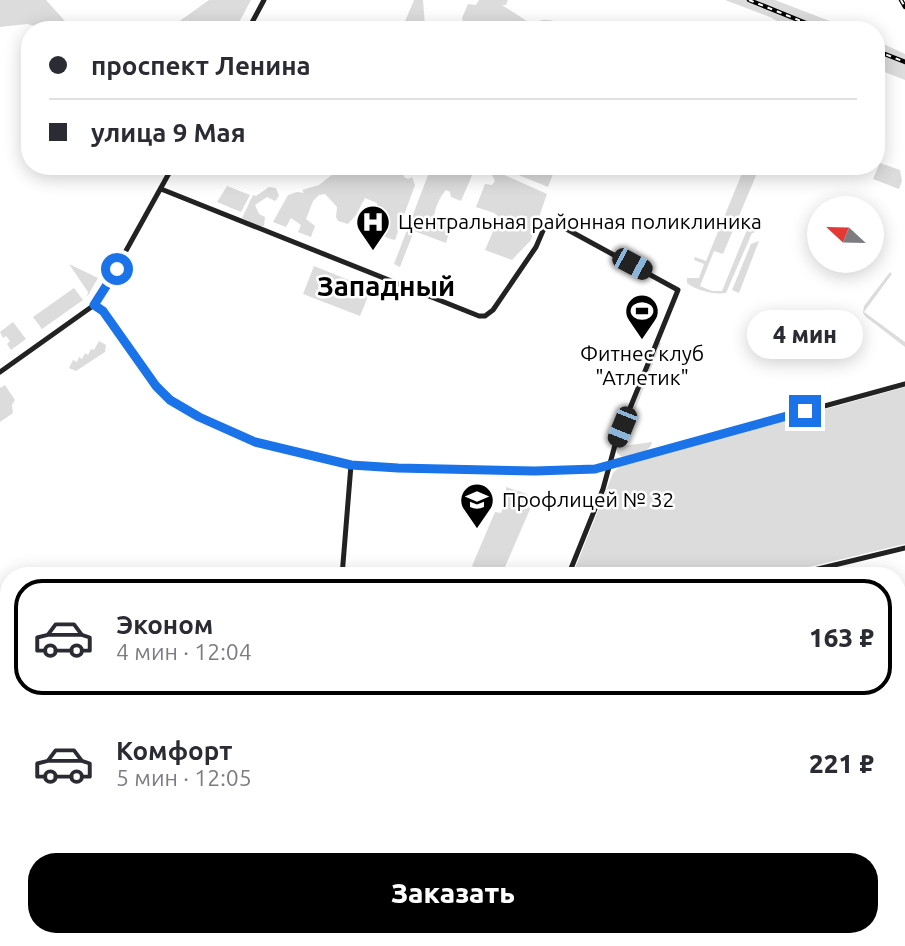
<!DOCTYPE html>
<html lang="ru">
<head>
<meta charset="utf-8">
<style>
  body { margin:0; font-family:Ubuntu,sans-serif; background:#f2f2f3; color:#2b2b33; height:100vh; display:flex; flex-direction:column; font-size:26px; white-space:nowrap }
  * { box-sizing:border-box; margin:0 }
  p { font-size:23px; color:#7c7c81 }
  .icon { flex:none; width:38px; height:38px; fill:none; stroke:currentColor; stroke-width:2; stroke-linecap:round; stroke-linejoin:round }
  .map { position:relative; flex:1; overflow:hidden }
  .details { position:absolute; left:0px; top:567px; width:906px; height:380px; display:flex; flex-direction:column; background:#fff; border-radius:28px 28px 0 0; box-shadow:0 4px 18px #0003 }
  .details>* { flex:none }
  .hud { position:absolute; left:21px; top:21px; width:864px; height:154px; border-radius:28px; box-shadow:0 4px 18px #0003; display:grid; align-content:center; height:154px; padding:0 28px; background:#fff }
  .needle { width:46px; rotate:292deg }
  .tools { position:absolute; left:807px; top:196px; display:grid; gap:14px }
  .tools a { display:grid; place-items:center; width:77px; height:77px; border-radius:50%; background:#fff; box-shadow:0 4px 18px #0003; font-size:35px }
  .end { position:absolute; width:32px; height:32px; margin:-16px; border:9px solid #1a73e8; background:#fff; box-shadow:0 0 0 4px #fff }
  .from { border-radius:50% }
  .bubble { position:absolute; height:49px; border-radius:24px; background:#fff; box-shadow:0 4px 18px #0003; font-size:23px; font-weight:800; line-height:49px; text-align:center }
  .car { position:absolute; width:21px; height:42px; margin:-21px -10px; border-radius:9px; box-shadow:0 0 5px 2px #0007; background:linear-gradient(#222 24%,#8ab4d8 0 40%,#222 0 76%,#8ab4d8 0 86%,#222 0) }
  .hud b { display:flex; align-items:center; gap:24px; height:66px; font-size:26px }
  .hud b+b { border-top:2px solid #e1e1e2 }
  .hud i { width:18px; height:18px; background:#2b2b33 }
  ul { padding:12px 0 0; list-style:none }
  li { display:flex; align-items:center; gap:21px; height:116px; margin:0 14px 10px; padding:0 14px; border:4px solid transparent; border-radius:28px }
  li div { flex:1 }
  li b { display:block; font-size:26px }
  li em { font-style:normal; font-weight:800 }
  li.on { border-color:#000 }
  li>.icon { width:63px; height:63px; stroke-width:1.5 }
  .primary-button { display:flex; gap:14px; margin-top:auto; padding:14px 28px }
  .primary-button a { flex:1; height:80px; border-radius:28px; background:#000; color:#fff; font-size:28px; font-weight:800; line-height:80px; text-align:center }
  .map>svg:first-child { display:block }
  .green { fill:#dcdcdc }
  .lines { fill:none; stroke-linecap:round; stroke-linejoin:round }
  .secondary { stroke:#222; stroke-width:5 }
  .rail-casing { stroke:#000; stroke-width:4.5 }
  .rail { stroke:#fff; stroke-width:2; stroke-dasharray:5; stroke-linecap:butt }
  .route { stroke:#1a73e8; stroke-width:9 }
  .labels { text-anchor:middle; stroke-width:5; stroke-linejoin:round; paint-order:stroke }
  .poi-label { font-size:21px; fill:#000; stroke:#fff; text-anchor:start }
  .district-label { font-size:28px; font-weight:bold; fill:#000; stroke:#fff }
</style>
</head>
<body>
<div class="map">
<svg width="905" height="946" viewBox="0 0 905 946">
  <rect width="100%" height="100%" fill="#fff"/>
  <path class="green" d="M0 0H46L72 29 50 30 27 24 0 27Z
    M209 0H251L235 30H167Z
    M414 0H423L425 26H403Z
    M479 0H508L506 5H502L533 25C545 13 560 24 573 30H465L462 18 468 4 476 5Z
    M725 0H775L853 30H793L770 17Z
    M877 41 905 54V80L877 69Z
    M880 163 900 170 902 181 899 189 873 179Z
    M343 166H405L401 169 404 177 408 179 412 177 415 185 395 240C385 238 379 234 373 225L378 209 377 203 365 198 356 215 348 224 338 221 336 217 337 207 325 194 319 195 313 201 306 219 315 226 311 237 298 232 301 225 291 218 286 227 273 222 288 195 297 192 304 193 302 190 319 185Z
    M548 166H556L548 187 516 174V171Z
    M745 166H760L723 254 714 251 700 286 712 291H722L751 220 758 223 754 233H752L726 293C714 295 696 290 687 283V278H699L704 264 694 260 695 257 706 261Z
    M437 167 472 169 473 173 461 201 451 197 450 192 446 190C440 196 433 212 434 221L451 227 446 243 414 231 400 267 394 264 430 170Z
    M500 173 547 194 531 240 512 260 485 250 499 217 494 213 476 207 485 184 492 185 495 181 492 175Z
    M227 186 250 195 241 212 217 202Z
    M269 187 276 188 279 196 275 201 267 197 255 205 259 214 265 217 264 226H260L242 218 253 195 256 196Z
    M759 241 739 293 732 290 751 244Z
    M69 264 98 278 87 297 88 292Z
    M314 266 371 289 360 316 303 294Z
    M890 272 892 274 864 312 905 342V347L866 317 863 313 864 306Z
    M74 288 83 300 42 329 33 317Z
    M13 322 26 339 11 350 7 344 10 341 6 336 3 338 0 332Z
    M99 341 106 345 105 352 76 371 69 368 73 360 77 362 79 357 82 359 85 353 88 355 91 349 94 350Z
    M659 342 661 343 622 444 623 446 652 442C650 454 633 454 622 457L617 453 616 448Z
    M5 385 15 400 12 405 13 413 0 422V388Z
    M905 387V544L771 576H572L613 473 620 466Z
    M506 487 527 494 531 507 501 576H494L472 566 495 512 501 513 506 499Z
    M905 890V946H844L853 938H898V897Z"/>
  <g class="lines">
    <path class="secondary" d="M248 30 264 0
      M161 189 479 316H485L493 310 536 247 548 219 678 290 615 445 603 489 568 576
      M95 305 103 311 156 386 175 402 215 425 255 442 359 466 526 471 595 469 905 384
      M0 372 97 303 173 166
      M342 576 351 465
      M789 576 905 548
      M0 861 9 855
      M898 888 905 881
      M0 918 9 930
      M15 938 21 946
      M201 938 207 946
      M420 946 423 938
      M835 946 844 938"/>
    <g class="rail-casing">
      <path id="rail" d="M749 0 823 30
        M901 0 905 7
        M877 51 905 62
        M896 946 905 937"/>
    </g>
    <use href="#rail" class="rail"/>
  </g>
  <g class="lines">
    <path class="route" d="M117 269 94 305 103 311 156 386 170 400 199 417 255 442 351 465 398 468 535 471 595 469 805 411"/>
  </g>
  <defs>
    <g id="hospital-pin" transform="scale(1.75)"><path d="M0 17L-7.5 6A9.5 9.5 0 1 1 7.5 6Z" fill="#000" stroke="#fff"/><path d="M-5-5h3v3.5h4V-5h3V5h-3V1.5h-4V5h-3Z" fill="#fff"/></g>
    <g id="stadium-pin" transform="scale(1.75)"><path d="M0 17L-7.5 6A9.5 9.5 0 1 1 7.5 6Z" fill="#000" stroke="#fff"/><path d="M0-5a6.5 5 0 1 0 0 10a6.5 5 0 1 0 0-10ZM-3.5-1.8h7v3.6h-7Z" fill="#fff"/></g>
    <g id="university-pin" transform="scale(1.75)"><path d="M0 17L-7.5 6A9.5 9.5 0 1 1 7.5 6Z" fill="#000" stroke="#fff"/><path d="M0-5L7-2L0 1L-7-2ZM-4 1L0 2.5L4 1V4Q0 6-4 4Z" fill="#fff"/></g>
  </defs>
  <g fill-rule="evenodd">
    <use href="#hospital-pin" x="373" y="222"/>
    <use href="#stadium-pin" x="642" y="311"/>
    <use href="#university-pin" x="477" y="500"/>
  </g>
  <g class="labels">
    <g class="poi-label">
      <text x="398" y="229">Центральная районная поликлиника</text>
      <text x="642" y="361" text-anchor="middle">Фитнес клуб<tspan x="642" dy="24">"Атлетик"</tspan></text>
      <text x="502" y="507">Профлицей № 32</text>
    </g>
    <g class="district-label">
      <text x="386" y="296">Западный</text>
    </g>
  </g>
</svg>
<div class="tools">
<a><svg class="needle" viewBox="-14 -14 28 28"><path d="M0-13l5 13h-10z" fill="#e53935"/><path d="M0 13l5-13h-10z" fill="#7c7c81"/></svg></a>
</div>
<i class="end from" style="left:117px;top:269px"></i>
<i class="end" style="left:805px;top:411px"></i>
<div class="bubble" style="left:747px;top:310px;width:116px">4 мин</div>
<i class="car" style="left:632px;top:264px;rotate:118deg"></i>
<i class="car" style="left:622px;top:427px;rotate:202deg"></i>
<div class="hud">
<b><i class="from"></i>проспект Ленина</b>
<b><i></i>улица 9 Мая</b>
</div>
<section class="details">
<ul>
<li class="on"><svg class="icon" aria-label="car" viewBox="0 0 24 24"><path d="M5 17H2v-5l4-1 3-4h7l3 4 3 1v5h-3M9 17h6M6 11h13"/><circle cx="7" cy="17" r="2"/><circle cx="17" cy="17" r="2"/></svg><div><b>Эконом</b><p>4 мин · 12:04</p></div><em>163 ₽</em></li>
<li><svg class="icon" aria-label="car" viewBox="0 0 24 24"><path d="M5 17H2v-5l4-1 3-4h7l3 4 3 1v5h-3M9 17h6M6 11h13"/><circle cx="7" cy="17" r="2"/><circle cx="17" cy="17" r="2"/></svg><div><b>Комфорт</b><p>5 мин · 12:05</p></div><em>221 ₽</em></li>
</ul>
<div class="primary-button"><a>Заказать</a></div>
</section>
</div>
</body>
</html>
